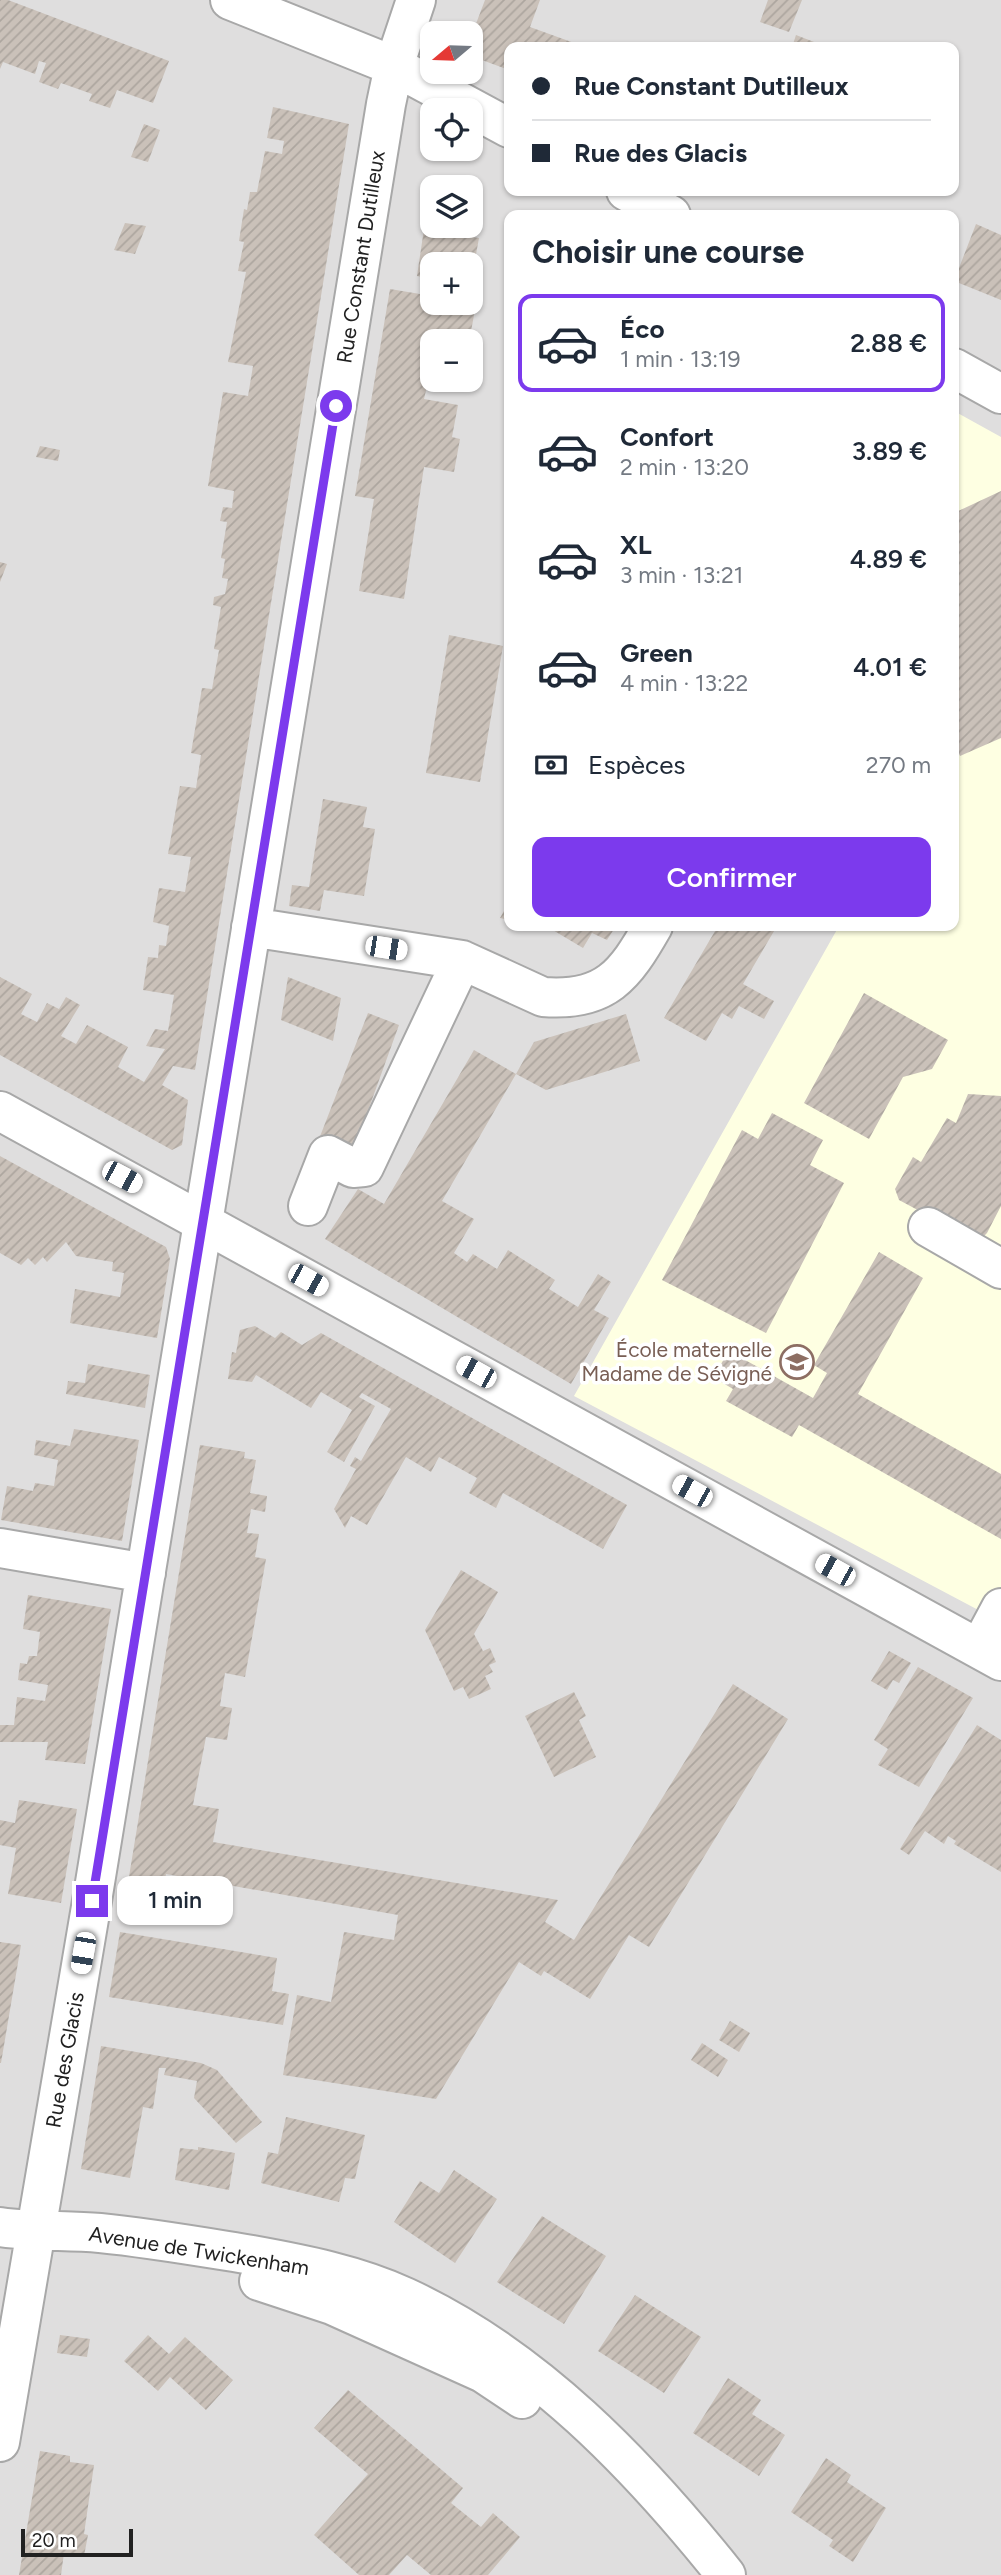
<!DOCTYPE html>
<html lang="fr">
<head>
<meta charset="utf-8">
<style>
  body { margin:0; font-family:Figtree,sans-serif; background:#f6f6f7; color:#1f2937; height:100vh; display:flex; flex-direction:column; font-size:26px; white-space:nowrap }
  * { box-sizing:border-box; margin:0 }
  p { font-size:23px; color:#747a83 }
  .icon { flex:none; width:38px; height:38px; fill:none; stroke:currentColor; stroke-width:2; stroke-linecap:round; stroke-linejoin:round }
  .map { position:relative; flex:1; overflow:hidden }
  .drawer { position:absolute; left:504px; top:210px; width:455px; height:721px; display:flex; flex-direction:column; background:#fff; border-radius:14px; box-shadow:0 2px 5px #0004 }
  .drawer>* { flex:none }
  .top-card { position:absolute; left:504px; top:42px; width:455px; height:154px; border-radius:14px; box-shadow:0 2px 5px #0004; display:grid; align-content:center; height:154px; padding:0 28px; background:#fff }
  .needle { width:46px; rotate:251deg }
  .fabs { position:absolute; left:420px; top:21px; display:grid; gap:14px }
  .fabs a { display:grid; place-items:center; width:63px; height:63px; border-radius:14px; background:#fff; box-shadow:0 2px 5px #0004; font-size:35px }
  .scale { position:absolute; left:21px; bottom:18px; width:112px; box-sizing:border-box; padding-left:7px; border:4px solid #212121; border-top:0; font-size:19px; line-height:24px; white-space:nowrap; color:#212121; -webkit-text-stroke:5px #fff; paint-order:stroke }
  .end { position:absolute; width:32px; height:32px; margin:-16px; border:9px solid #7c3aed; background:#fff; box-shadow:0 0 0 4px #fff }
  .from { border-radius:50% }
  .bubble { position:absolute; height:49px; border-radius:14px; background:#fff; box-shadow:0 2px 5px #0004; font-size:23px; font-weight:600; line-height:49px; text-align:center }
  .car { position:absolute; width:21px; height:42px; margin:-21px -10px; border-radius:9px; box-shadow:0 0 5px 2px #0007; background:linear-gradient(#fff 24%,#345 0 40%,#fff 0 76%,#345 0 86%,#fff 0) }
  .top-card b { display:flex; align-items:center; gap:24px; height:66px; font-size:26px }
  .top-card b+b { border-top:2px solid #e0e1e3 }
  .top-card i { width:18px; height:18px; background:#1f2937 }
  ul { padding:0; list-style:none }
  li { display:flex; align-items:center; gap:21px; height:98px; margin:0 14px 10px; padding:0 14px; border:4px solid transparent; border-radius:14px }
  li div { flex:1 }
  li b { display:block; font-size:26px }
  li em { font-style:normal; font-weight:600 }
  li.on { border-color:#7c3aed }
  li>.icon { width:63px; height:63px; stroke-width:1.5 }
  h2 { padding:0 28px; font-size:32px; line-height:84px }
  .pay { display:flex; align-items:center; gap:18px; height:77px; padding:0 28px; font-size:26px }
  .pay p { margin-inline-start:auto }
  .button { display:flex; gap:14px; margin-top:auto; padding:14px 28px }
  .button a { flex:1; height:80px; border-radius:14px; background:#7c3aed; color:#fff; font-size:28px; font-weight:600; line-height:80px; text-align:center }
  .map>svg:first-child { display:block }
  .residential { fill:#dfdede; fill-rule:evenodd }
  .education { fill:#feffe2 }
  .building { fill:url(#building-hatch) }
  .lines { fill:none; stroke-linecap:round; stroke-linejoin:round }
  .minor-casing { stroke:#a8a8a8; stroke-width:42 }
  .minor { stroke:#fff; stroke-width:38 }
  .route { stroke:#7c3aed; stroke-width:9 }
  .labels { text-anchor:middle; stroke-width:7; stroke-linejoin:round; paint-order:stroke }
  .street-label { font-size:21px; fill:#212121; stroke:#fff }
  .education-label { font-size:21px; fill:#785e54; stroke:#fff; text-anchor:end }
</style>
</head>
<body>
<div class="map">
<svg width="1001" height="2575" viewBox="0 0 1001 2575">
  <defs>
    <pattern id="building-hatch" width="6" height="6" patternUnits="userSpaceOnUse" patternTransform="scale(1.75)"><rect width="6" height="6" fill="#cac1b9"/><path d="M-1 1l2-2M0 6l6-6M5 7l2-2" fill="none" stroke="#ada69f"/></pattern>
  </defs>
  <rect width="100%" height="100%" fill="#f2eee7"/>
  <path class="residential" d="M0 0H1001V2575H0ZM432 33H471V72H432ZM509 47H954V191H509ZM432 110H471V149H432ZM432 187H471V226H432ZM509 215H954V926H509ZM432 264H471V303H432ZM432 341H471V380H432Z"/>
  <path class="education" d="M954 411 1001 437V1622L574 1396 839 926H954Z"/>
  <path class="building" d="M0 0H8L169 61 153 103 117 90 110 108 89 101 92 94 61 83 58 89 39 82 46 63 39 61 35 74 3 62 0 69Z
    M485 0H540L530 27 577 44 576 47H509V70L471 56V37Z
    M768 0H802L789 32 760 22Z
    M796 35 827 47H792Z
    M273 107 349 124 195 1070 173 1066 162 1085 188 1100 182 1145 172 1150 0 1055V977L32 994 21 1014 37 1022 47 1003 59 1009 66 997 80 1005 61 1036 76 1044 87 1025 128 1047 118 1067 144 1082 165 1049 146 1046 155 1029 168 1031 174 995 143 990 148 957 158 958 159 945 166 946 169 926 153 922 159 888 185 892 191 857 168 854 180 786 196 788 201 755 191 753 202 688 212 689 219 650 214 649 221 607 213 605 214 597 225 594 228 579 222 578 225 559 221 558 227 522 220 521 223 507 232 508 234 491 208 486 223 392 248 396 253 366 228 362 246 272 238 271 244 242 239 241 244 209 247 210 250 192H257L265 151 282 154 284 141 267 138Z
    M144 124 160 130 148 162 131 157Z
    M125 223 146 226 135 254 114 250Z
    M976 224 1001 235V300L954 281Z
    M424 229 479 238 475 260 470 259 469 264H432V279L417 276Z
    M390 289 432 296V303L476 304 470 337 458 334 456 341H432V365L424 399 458 405 452 437 460 439 454 472 424 467 404 599 359 591 374 499 355 496Z
    M40 446 60 450 58 461 36 457Z
    M1001 491V738L960 756 954 743V513Z
    M0 562 7 564 0 582Z
    M449 635 503 646 480 782 426 773Z
    M323 799 367 807 363 827 375 829 364 896 324 890 320 911 289 906 292 885 309 887Z
    M509 902V920L500 918Z
    M546 926H616L607 940 592 933 583 948Z
    M718 926H777L743 984 774 1001 764 1019 739 1006 732 1019 722 1013 706 1041 664 1018Z
    M288 977 341 998 333 1041 281 1020Z
    M864 993 948 1040 932 1069 903 1077 869 1139 804 1103Z
    M368 1013 399 1025 353 1152 319 1139Z
    M626 1014 640 1061 546 1090 516 1074 534 1042Z
    M474 1050 516 1074 442 1201 474 1219 454 1253 467 1262 473 1254 497 1269 508 1250 555 1280 549 1289 578 1307 598 1274 611 1282 594 1310 609 1318 571 1384 325 1239 358 1189 384 1204Z
    M968 1094 1001 1096V1206L987 1233 982 1238H970L899 1200 895 1189 913 1157 921 1162 947 1118 956 1123Z
    M772 1113 823 1140 810 1165 844 1183 766 1333 662 1280 742 1130 758 1139Z
    M0 1156 166 1247 170 1259 157 1338 70 1323 75 1289 120 1297 124 1273 112 1271 113 1262 76 1256 66 1242 47 1262 43 1257 35 1265 28 1258 21 1265 0 1253Z
    M879 1252 923 1278 858 1394 1001 1474V1539L799 1425 792 1437 726 1401 733 1389 713 1377 729 1351 813 1398 827 1373 814 1365Z
    M255 1326 275 1338 281 1332 302 1345 321 1333 627 1505 603 1549 503 1493 496 1508 469 1493 477 1478 439 1457 431 1472 406 1457 367 1525 351 1516 345 1528 334 1509 356 1469 350 1466 355 1457 361 1461 391 1409 362 1393 359 1397 375 1406 344 1462 327 1452 352 1410 321 1392 311 1408 256 1375 252 1382 228 1379 232 1352 236 1353 240 1330Z
    M88 1364 150 1375 145 1408 66 1394 68 1381 85 1383Z
    M74 1429 139 1440 122 1541 1 1520 7 1486 33 1491 35 1483 54 1486 58 1460 34 1455 36 1440 70 1446Z
    M200 1445 245 1452 244 1458 256 1460 250 1493 267 1496 265 1512 251 1509 247 1533 259 1534 255 1557 266 1559 245 1677 225 1673 220 1706 232 1708 227 1740 206 1737 193 1805 219 1809 213 1842 558 1900 545 1922 574 1940 733 1684 788 1719 649 1947 629 1935 590 1999 544 1971 541 1976 519 1962 436 2099 283 2075 297 1995 331 2002 344 1932 394 1940 398 1915 166 1874 160 1908 124 1907Z
    M461 1570 498 1592 474 1634 483 1651 490 1648 496 1662 489 1665 493 1672 485 1676 491 1689 469 1699 463 1687 454 1691 425 1630Z
    M28 1595 111 1609 85 1764 45 1760 48 1742H0V1725H14L17 1697 45 1701 48 1685 18 1680 20 1663 27 1664 29 1656H37L40 1632 23 1629Z
    M889 1651 911 1663 899 1683 893 1680 887 1690 871 1681Z
    M918 1667 973 1698 919 1787 878 1765 888 1749 874 1740Z
    M574 1692 586 1716 579 1720 596 1757 554 1777 525 1716Z
    M977 1725 1001 1740V1872L954 1844 956 1841 948 1836 944 1844 925 1831 909 1855 900 1849Z
    M19 1800 77 1809 61 1903 8 1894 16 1848 0 1845V1820L15 1823Z
    M120 1932 277 1958 272 1991 289 1994 283 2025 109 1997Z
    M0 1942 21 1945 1 2063H0Z
    M730 2021 750 2033 739 2052 719 2040Z
    M702 2043 728 2060 718 2077 691 2060Z
    M101 2046 201 2063 217 2070 262 2122 236 2143 194 2098 197 2081 164 2075 166 2068H159L153 2109 143 2107 130 2178 81 2169Z
    M286 2117 365 2135 355 2179 345 2178 339 2202 261 2183 268 2152 278 2154Z
    M198 2147 235 2153 229 2190 175 2180 180 2148 198 2150Z
    M454 2170 497 2199 455 2263 394 2222 420 2181 439 2193Z
    M542 2216 606 2256 564 2324 497 2282Z
    M635 2295 701 2337 664 2393 598 2351Z
    M60 2335 90 2339 87 2357 57 2353Z
    M148 2335 169 2354 185 2337 233 2380 206 2410 170 2377 158 2391 124 2361Z
    M728 2378 761 2400 752 2414 785 2435 759 2476 693 2433Z
    M348 2390 463 2488 451 2503 481 2527 493 2513 520 2537 488 2575H431L407 2555 389 2575H359L314 2535 368 2474 314 2428Z
    M40 2451 70 2456V2462L94 2465 84 2534 88 2535 84 2556 64 2553 61 2575H19Z
    M826 2458 851 2475 847 2482 886 2508 853 2562 829 2546 833 2540 791 2512Z"/>
  <g class="lines">
    <g class="minor-casing">
      <path id="minor" d="M230 0 394 66 509 128
        M626 191 671 215
        M954 368 1001 394
        M251 927 462 960 543 997C606 1002 625 975 653 926
        M0 1111 1001 1661
        M308 1206 328 1155 353 1168 364 1167 462 960
        M928 1227 1001 1269
        M0 1548 146 1573
        M979 1649 1001 1608
        M0 2227C34 2232 66 2230 100 2233 151 2238 202 2247 252 2255 302 2264 358 2275 405 2297 535 2357 638 2465 726 2575
        M259 2281 332 2305 483 2373 522 2399
        M0 2442 92 1901 386 104 394 66 416 0"/>
    </g>
    <use href="#minor" class="minor"/>
  </g>
  <g class="lines">
    <path class="route" d="M92 1901 336 406"/>
  </g>
  <defs>
    <g id="school-ring" transform="scale(1.75)"><circle r="9.5" fill="#fff" stroke="#8d6e63" stroke-width="1.5"/><path d="M0-5L7-2L0 1L-7-2ZM-4 1L0 2.5L4 1V4Q0 6-4 4Z" fill="#8d6e63"/></g>
  </defs>
  <g fill-rule="evenodd">
    <use href="#school-ring" x="797" y="1362"/>
  </g>
  <g class="labels">
    <g class="street-label">
      <text transform="translate(361 257) rotate(-81)" y="7">Rue Constant Dutilleux</text>
      <text transform="translate(65 2060) rotate(-80)" y="7">Rue des Glacis</text>
      <text transform="translate(199 2251) rotate(9)" y="7">Avenue de Twickenham</text>
    </g>
    <g class="education-label">
      <text x="772" y="1357">École maternelle<tspan x="772" dy="24">Madame de Sévigné</tspan></text>
    </g>
  </g>
</svg>
<div class="fabs">
<a><svg class="needle" viewBox="-14 -14 28 28"><path d="M0-13l5 13h-10z" fill="#e53935"/><path d="M0 13l5-13h-10z" fill="#747a83"/></svg></a>
<a><svg class="icon" aria-label="locate" viewBox="0 0 24 24"><circle cx="12" cy="12" r="6"/><path d="M12 2v4M12 18v4M2 12h4M18 12h4"/></svg></a>
<a><svg class="icon" aria-label="layers" viewBox="0 0 24 24"><path d="M12 4l9 5-9 5-9-5zM3 14l9 5 9-5"/></svg></a>
<a>+</a>
<a>−</a>
</div>
<div class="scale">20 m</div>
<i class="end from" style="left:336px;top:406px"></i>
<i class="end" style="left:92px;top:1901px"></i>
<div class="bubble" style="left:117px;top:1876px;width:116px">1 min</div>
<i class="car" style="left:386px;top:948px;rotate:99deg"></i>
<i class="car" style="left:122px;top:1177px;rotate:118deg"></i>
<i class="car" style="left:308px;top:1280px;rotate:119deg"></i>
<i class="car" style="left:476px;top:1372px;rotate:299deg"></i>
<i class="car" style="left:692px;top:1491px;rotate:299deg"></i>
<i class="car" style="left:835px;top:1570px;rotate:299deg"></i>
<i class="car" style="left:83px;top:1953px;rotate:190deg"></i>
<div class="top-card">
<b><i class="from"></i>Rue Constant Dutilleux</b>
<b><i></i>Rue des Glacis</b>
</div>
<section class="drawer">
<h2>Choisir une course</h2>
<ul>
<li class="on"><svg class="icon" aria-label="car" viewBox="0 0 24 24"><path d="M5 17H2v-5l4-1 3-4h7l3 4 3 1v5h-3M9 17h6M6 11h13"/><circle cx="7" cy="17" r="2"/><circle cx="17" cy="17" r="2"/></svg><div><b>Éco</b><p>1 min · 13:19</p></div><em>2.88 €</em></li>
<li><svg class="icon" aria-label="car" viewBox="0 0 24 24"><path d="M5 17H2v-5l4-1 3-4h7l3 4 3 1v5h-3M9 17h6M6 11h13"/><circle cx="7" cy="17" r="2"/><circle cx="17" cy="17" r="2"/></svg><div><b>Confort</b><p>2 min · 13:20</p></div><em>3.89 €</em></li>
<li><svg class="icon" aria-label="car" viewBox="0 0 24 24"><path d="M5 17H2v-5l4-1 3-4h7l3 4 3 1v5h-3M9 17h6M6 11h13"/><circle cx="7" cy="17" r="2"/><circle cx="17" cy="17" r="2"/></svg><div><b>XL</b><p>3 min · 13:21</p></div><em>4.89 €</em></li>
<li><svg class="icon" aria-label="car" viewBox="0 0 24 24"><path d="M5 17H2v-5l4-1 3-4h7l3 4 3 1v5h-3M9 17h6M6 11h13"/><circle cx="7" cy="17" r="2"/><circle cx="17" cy="17" r="2"/></svg><div><b>Green</b><p>4 min · 13:22</p></div><em>4.01 €</em></li>
</ul>
<div class="pay"><svg class="icon" aria-label="cash" viewBox="0 0 24 24"><path d="M3 7h18v10H3z"/><circle cx="12" cy="12" r="2"/></svg>Espèces<p>270 m</p></div>
<div class="button"><a>Confirmer</a></div>
</section>
</div>
</body>
</html>
